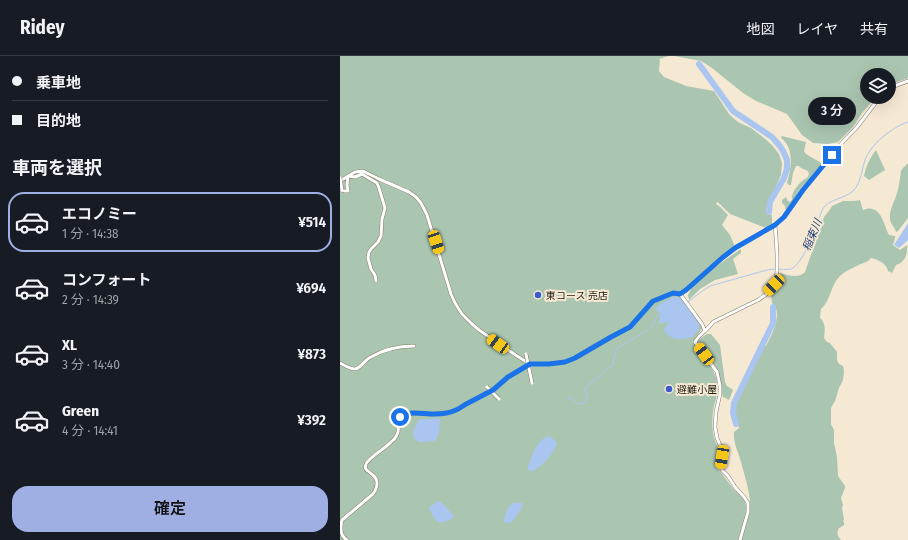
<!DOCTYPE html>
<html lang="ja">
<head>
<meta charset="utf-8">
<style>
  body { margin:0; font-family:"Fira Sans Condensed","Noto Sans JP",sans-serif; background:#20242c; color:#f1f3f6; height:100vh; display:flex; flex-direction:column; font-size:15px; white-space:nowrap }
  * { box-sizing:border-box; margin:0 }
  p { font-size:13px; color:#9ea1a6 }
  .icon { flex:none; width:22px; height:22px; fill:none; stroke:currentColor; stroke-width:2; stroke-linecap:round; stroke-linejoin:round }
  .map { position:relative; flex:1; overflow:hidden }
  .panel { display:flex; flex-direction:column; background:#171b24; width:340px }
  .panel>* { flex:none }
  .top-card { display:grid; align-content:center; height:88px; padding:0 12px; background:#171b24 }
  .buttons { position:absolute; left:520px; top:12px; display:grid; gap:8px }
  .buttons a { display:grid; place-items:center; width:36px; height:36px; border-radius:50%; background:#171b24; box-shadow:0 4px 16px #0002; font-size:20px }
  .end { position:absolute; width:18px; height:18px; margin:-9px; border:5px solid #1a73e8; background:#fff; box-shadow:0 0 0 2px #fff }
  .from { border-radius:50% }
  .bubble { position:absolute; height:28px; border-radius:14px; background:#171b24; box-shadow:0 4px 16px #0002; font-size:13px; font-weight:600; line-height:28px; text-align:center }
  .car { position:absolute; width:12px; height:24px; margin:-12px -6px; border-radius:5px; box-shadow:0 0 3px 1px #0007; background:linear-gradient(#f5c518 24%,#345 0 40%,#f5c518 0 76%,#345 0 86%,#f5c518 0) }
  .top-card b { display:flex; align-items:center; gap:14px; height:38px; font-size:15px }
  .top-card b+b { border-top:1px solid #363941 }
  .top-card i { width:10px; height:10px; background:#f1f3f6 }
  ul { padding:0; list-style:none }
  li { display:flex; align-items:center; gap:12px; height:60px; margin:0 8px 6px; padding:0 4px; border:2px solid transparent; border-radius:16px }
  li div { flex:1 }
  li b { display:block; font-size:15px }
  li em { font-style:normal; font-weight:600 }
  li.selected { border-color:#9fafe4 }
  li>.icon { width:36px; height:36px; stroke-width:1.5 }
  h2 { padding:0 12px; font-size:18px; line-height:48px }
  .action { display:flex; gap:8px; margin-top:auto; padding:8px 12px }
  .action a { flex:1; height:46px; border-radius:16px; background:#9fafe4; color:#111; font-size:16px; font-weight:600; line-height:46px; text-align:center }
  header { display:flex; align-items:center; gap:24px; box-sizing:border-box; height:56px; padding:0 20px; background:#171b24; border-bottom:1px solid #363941 }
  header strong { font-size:19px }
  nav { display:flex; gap:22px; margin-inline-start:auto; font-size:14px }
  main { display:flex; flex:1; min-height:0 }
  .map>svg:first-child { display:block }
  .green { fill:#abc6b0 }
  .water { fill:#aac6f0 }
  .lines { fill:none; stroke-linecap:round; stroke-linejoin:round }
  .stream { stroke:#aac6f0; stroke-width:1 }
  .river { stroke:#aac6f0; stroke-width:6 }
  .minor-casing { stroke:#867a67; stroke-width:4 }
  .minor { stroke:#fff; stroke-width:3 }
  .minor-bridge-casing { stroke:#867a67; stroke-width:4; stroke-linecap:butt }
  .minor-bridge { stroke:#fff; stroke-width:3 }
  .route { stroke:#1a73e8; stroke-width:5 }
  .poi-dot { fill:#3b5bcd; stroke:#f6e9d4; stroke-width:1.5 }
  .labels { text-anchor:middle; stroke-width:4; stroke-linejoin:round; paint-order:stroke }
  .poi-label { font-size:10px; fill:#201b14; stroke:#f6e9d4; text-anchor:start }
  .water-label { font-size:11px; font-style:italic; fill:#224378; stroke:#f6e9d4 }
</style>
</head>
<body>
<header>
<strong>Ridey</strong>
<nav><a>地図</a><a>レイヤ</a><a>共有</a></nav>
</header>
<main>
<section class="panel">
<div class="top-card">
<b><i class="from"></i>乗車地</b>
<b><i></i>目的地</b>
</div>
<h2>車両を選択</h2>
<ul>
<li class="selected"><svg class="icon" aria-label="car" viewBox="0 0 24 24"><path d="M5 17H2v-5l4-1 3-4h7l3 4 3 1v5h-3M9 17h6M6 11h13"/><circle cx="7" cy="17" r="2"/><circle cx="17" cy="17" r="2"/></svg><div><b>エコノミー</b><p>1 分 · 14:38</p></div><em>¥514</em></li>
<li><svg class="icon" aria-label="car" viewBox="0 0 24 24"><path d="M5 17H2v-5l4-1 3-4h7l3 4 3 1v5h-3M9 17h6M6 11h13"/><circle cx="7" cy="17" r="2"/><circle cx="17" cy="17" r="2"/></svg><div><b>コンフォート</b><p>2 分 · 14:39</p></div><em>¥694</em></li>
<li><svg class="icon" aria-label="car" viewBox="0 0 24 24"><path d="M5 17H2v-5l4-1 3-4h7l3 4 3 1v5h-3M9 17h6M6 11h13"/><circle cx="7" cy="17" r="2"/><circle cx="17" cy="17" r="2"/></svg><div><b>XL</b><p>3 分 · 14:40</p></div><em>¥873</em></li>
<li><svg class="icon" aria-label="car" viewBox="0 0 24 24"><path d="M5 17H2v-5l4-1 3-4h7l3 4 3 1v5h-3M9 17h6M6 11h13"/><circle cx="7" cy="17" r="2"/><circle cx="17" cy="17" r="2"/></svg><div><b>Green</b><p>4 分 · 14:41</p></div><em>¥392</em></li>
</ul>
<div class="action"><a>確定</a></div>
</section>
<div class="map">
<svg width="568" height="484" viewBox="0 0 568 484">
  <rect width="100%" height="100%" fill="#f6e9d4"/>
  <path class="green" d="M0 0H329L319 3 320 4 319 15 324 21 346 30 374 35 389 58 398 66 411 72 424 82 432 89 439 98 442 107 441 119 427 151 426 153 428 159H432V168L426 172 390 158C385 154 382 149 377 146L376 148C380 150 384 155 388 159L382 169 390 179 395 191 345 233 340 236 341 241 363 271 353 286C360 298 375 312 377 326 380 336 374 346 373 356 372 364 372 374 374 381 375 385 377 389 378 393 380 400 377 405 377 412 383 418 387 425 392 431 395 436 400 438 403 442 411 452 401 473 398 484H0Z
    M334 0H568V22L549 29V19H527V41H536L522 57 513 71 498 86 488 88 473 87 462 79 447 58 416 45 403 37 372 12 361 5Z
    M442 80 466 86 464 95 466 98 483 108C480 112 477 117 473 121 469 125 465 127 461 132 455 139 453 147 448 155H446L445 150 442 147V144L446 141 448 145 450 146C454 141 451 146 452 140 454 133 461 124 467 122L469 118 468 115 461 112 459 110H456L453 117 451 129H449L447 127C451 113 455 92 441 82Z
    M536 94 545 114 529 124 524 120C526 110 530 102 536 94Z
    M568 107V162L558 175 556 176C555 171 550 168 550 162 549 154 555 145 557 137 559 130 560 122 561 115L563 112Z
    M520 144 523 154C526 153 529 152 532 153 542 154 545 172 549 179L555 180V182L553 189 560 194 567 189C568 197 565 207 556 209L552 217 548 215C546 207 539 204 531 202L528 205C517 210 502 215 496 225 490 235 489 246 481 253L480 262C486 267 485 275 484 282L487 286 490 287 497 296V304L499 308 503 310 504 315 503 324 499 332 495 345 491 352V368L494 374V387L497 401 498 420 505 430V432L501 442 503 449 502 452 504 463 503 466H504V469L501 471 499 472C496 477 498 480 501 484H401C404 473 410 460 410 448 410 435 404 418 401 406 398 395 393 387 394 376L399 372C395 363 393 355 396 345L424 289 426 290C431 280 444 257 432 247L431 238 438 228 440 217C448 219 459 223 465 216L484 161 491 152 492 150 503 145H514Z
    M401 193V197L393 203 398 218 375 224 360 233 349 244 348 239 352 231 375 211Z
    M367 278H371L380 289 385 326 387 330 393 334 389 344 383 341C380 333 382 325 378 316 374 307 363 295 357 287L359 283Z"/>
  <path class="water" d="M568 167V184L559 192 554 189Z
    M333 241H336L340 242 351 256 359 268V273L352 281C341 284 330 285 324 274L326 269H328L329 267 325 266 321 268 319 267V266L320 263 319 260 321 258 318 256 316 252 321 247Z
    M98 362 100 363 99 377 95 385 79 386 74 382 73 375 79 364Z
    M209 380 217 386C217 394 202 411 194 414 191 416 191 415 188 414V410C192 400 197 383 209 380Z
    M99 445 102 447 113 459 114 461 113 462 101 467C95 465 91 457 89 451L97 446Z
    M173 447H182L183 448 182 452 172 466 165 467 164 464C165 458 168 450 173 447Z"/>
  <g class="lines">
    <path class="stream" d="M345 248 361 236 370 230 377 228 427 214C430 214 433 213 436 213 441 213 446 214 451 213 461 209 474 179 477 169 479 164 480 159 482 154 488 143 504 143 513 135 521 127 522 113 525 104 531 88 552 71 568 66
      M227 342H231L238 348 244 347 247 344 246 335 245 332 267 313 273 309 276 294 277 292 308 274 311 271 320 256"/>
    <path class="river" d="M359 8 393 55 432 81 440 90 443 95 447 104V113L444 122 430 146 429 156
      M396 368 393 357 394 347 433 267V251"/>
    <g class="minor-casing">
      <path id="minor" d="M549 32 568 25
        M0 125 15 116 23 115 39 123 69 136 76 141 81 147 87 159 111 238 115 247 122 258 132 268 139 274 177 300 190 308H209L225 306 235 302 271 281 290 271 313 245 320 242 333 237 340 238 346 234 382 202 395 192 435 169 444 161 463 134 500 89 517 71 540 41
        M0 134H2L4 135H8L7 129 8 120 15 121 22 118 37 127 39 132 45 152 44 156 42 163 41 180 38 186 31 193 29 196 28 202 31 213 35 219 36 225
        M340 238 362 268 365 275
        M0 307C4 309 10 313 15 313 21 312 24 305 29 302 44 293 57 290 74 290
        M7 484C0 480 0 472 2 464L33 438C36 434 37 431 37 427 37 416 22 417 26 408 28 402 46 392 51 386 54 384 57 379 58 376 59 371 57 365 60 361 64 355 86 358 93 358 100 358 110 357 117 354 121 351 125 348 130 346L153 334 168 321 190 308
        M400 484 408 456V447L404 441 395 431 388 420 382 414 381 411 382 401V394L377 382 375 371 376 356 380 338V331L379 325 377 316 355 286C359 278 368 274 373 266L418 244C423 241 431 235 434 229 440 220 436 181 435 169"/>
    </g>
    <use href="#minor" class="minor"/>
    <g class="minor-bridge-casing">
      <path id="minor-bridge" d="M0 122 2 134
        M186 298 192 327
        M147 331 159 343"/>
    </g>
    <use href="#minor-bridge" class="minor-bridge"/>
  </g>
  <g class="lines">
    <path class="route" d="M60 361C69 354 83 358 94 358 101 358 110 357 116 354 121 352 125 348 130 346L153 334 168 321 190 308H209L225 306 235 302 271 281 290 271 313 245 316 244 333 237 340 238 346 234 382 202 395 192 435 169 444 161 463 134 492 99"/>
  </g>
  <g class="poi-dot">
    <circle cx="198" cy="239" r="4"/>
    <circle cx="329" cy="333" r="4"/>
  </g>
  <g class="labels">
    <g class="poi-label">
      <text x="206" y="243">東コース 売店</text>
      <text x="337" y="337">避難小屋</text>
    </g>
    <g class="water-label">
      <text transform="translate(472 179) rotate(-67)" y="4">稲束川</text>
    </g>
  </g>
</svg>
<div class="buttons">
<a><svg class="icon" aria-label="layers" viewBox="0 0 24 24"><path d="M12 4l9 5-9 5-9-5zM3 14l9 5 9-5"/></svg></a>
</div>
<i class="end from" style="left:60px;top:361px"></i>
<i class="end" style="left:492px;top:99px"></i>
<div class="bubble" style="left:468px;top:41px;width:48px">3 分</div>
<i class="car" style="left:96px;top:186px;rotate:162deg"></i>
<i class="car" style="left:434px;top:229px;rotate:225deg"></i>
<i class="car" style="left:158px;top:288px;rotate:305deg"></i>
<i class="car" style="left:364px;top:298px;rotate:323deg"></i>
<i class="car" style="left:382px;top:401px;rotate:189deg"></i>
</div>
</main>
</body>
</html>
